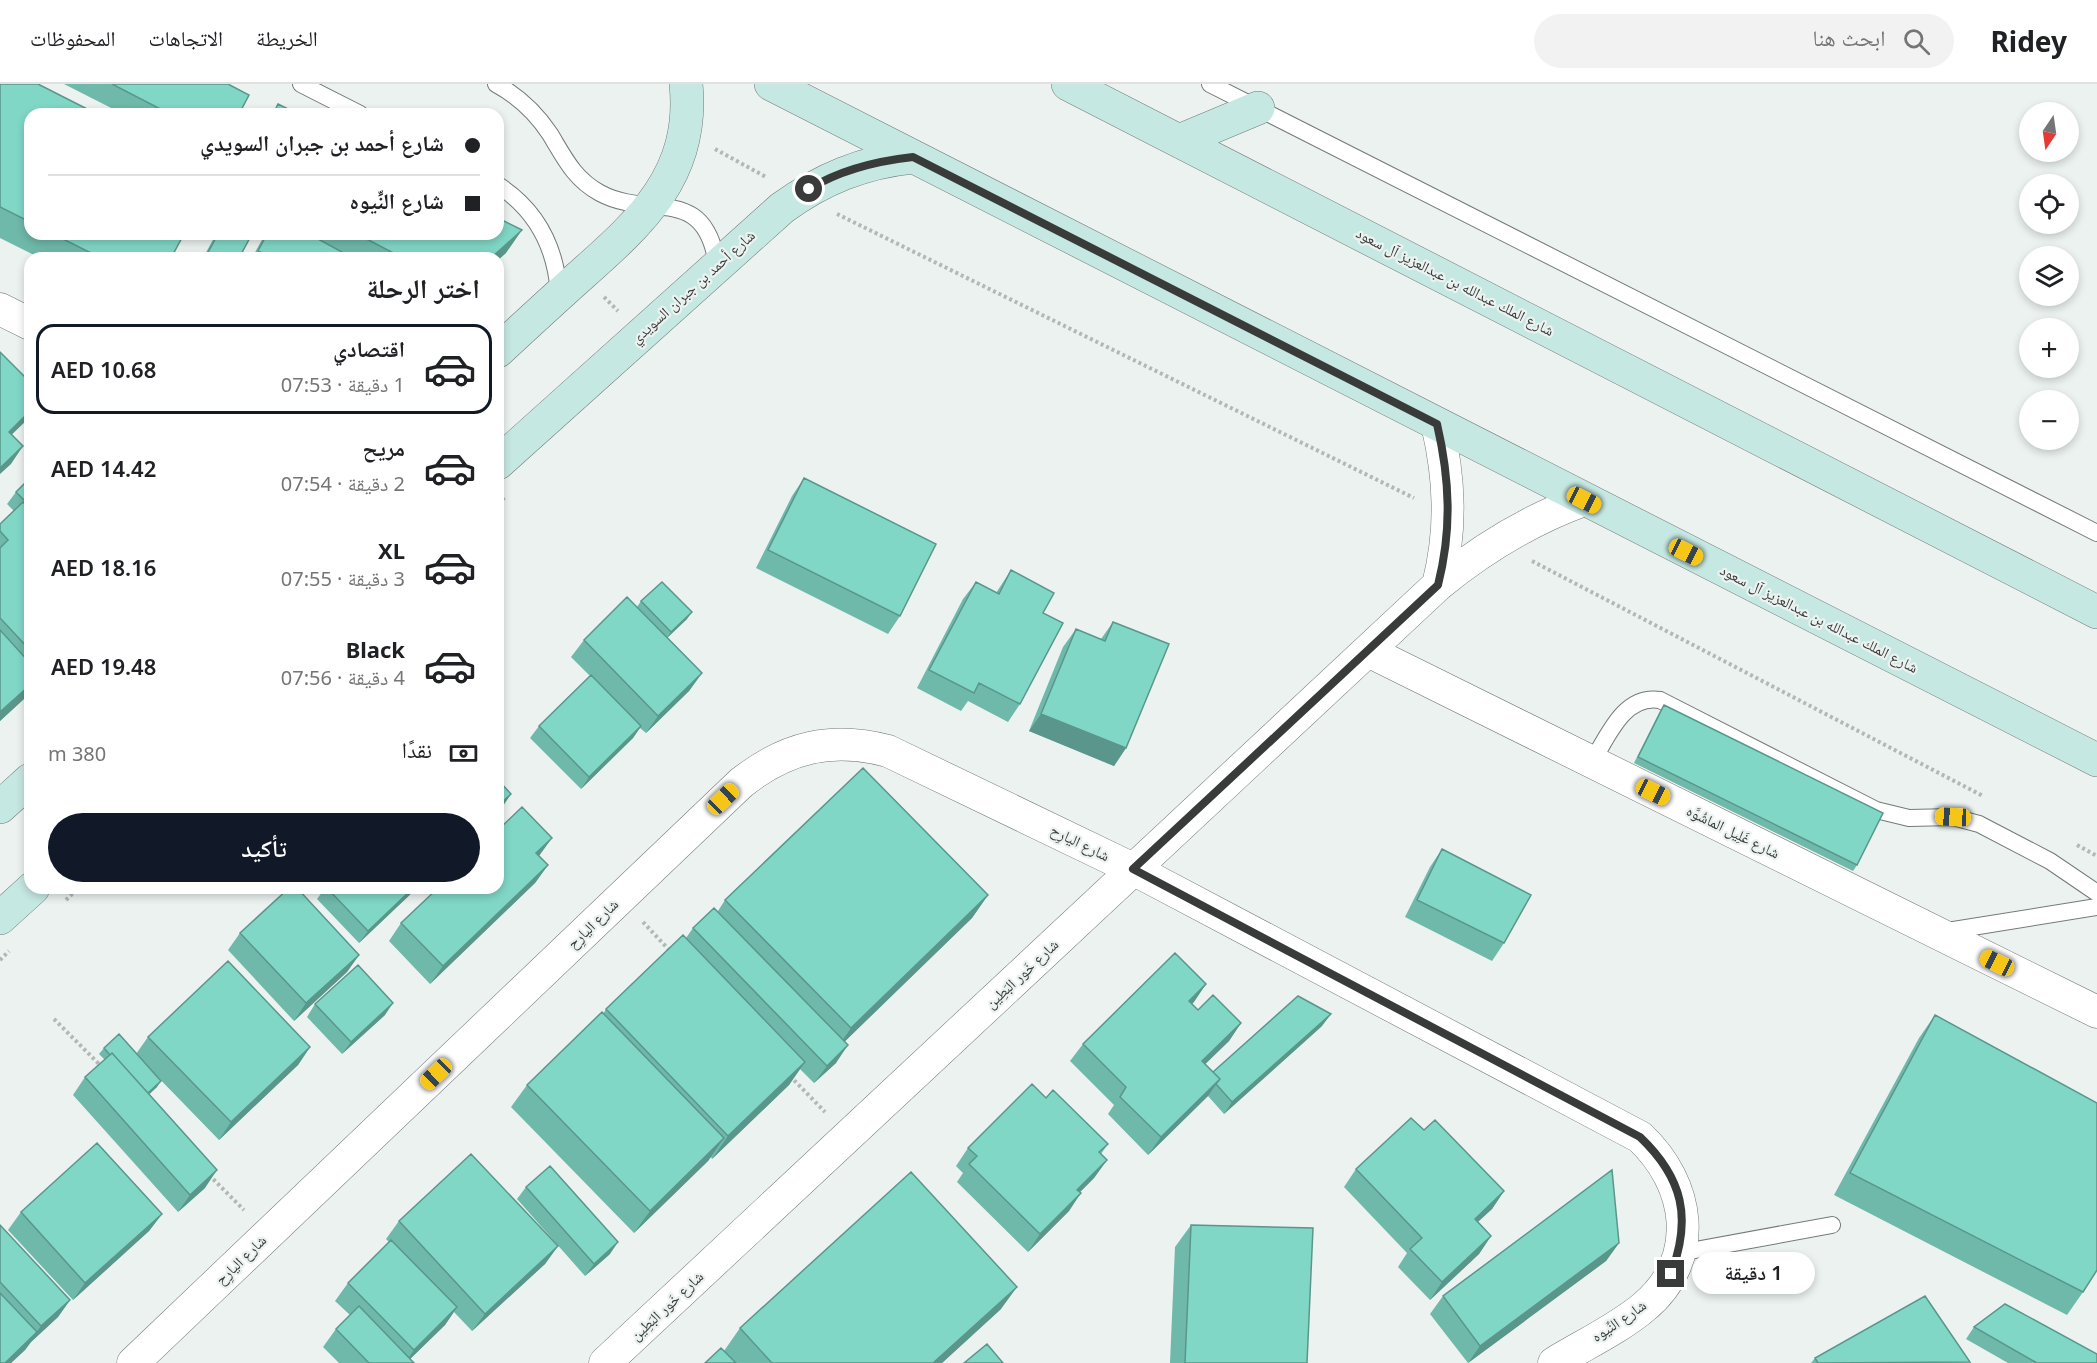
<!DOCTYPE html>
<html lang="ar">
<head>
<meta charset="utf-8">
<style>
  body { margin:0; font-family:"Noto Sans","Noto Naskh Arabic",sans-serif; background:#f2f2f2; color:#202124; direction:rtl; height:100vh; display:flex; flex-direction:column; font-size:22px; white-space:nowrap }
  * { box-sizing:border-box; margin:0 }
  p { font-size:20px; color:#757577 }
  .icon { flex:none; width:33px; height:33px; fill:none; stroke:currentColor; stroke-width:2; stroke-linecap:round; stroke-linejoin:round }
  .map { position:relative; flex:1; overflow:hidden; direction:ltr }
  .sheet { position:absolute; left:24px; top:168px; width:480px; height:642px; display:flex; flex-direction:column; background:#fff; border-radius:18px; box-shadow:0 3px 9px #0003; direction:rtl }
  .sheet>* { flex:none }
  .top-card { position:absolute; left:24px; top:24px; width:480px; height:132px; border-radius:18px; box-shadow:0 3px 9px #0003; direction:rtl; display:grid; align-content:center; height:132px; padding:0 24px; background:#fff }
  .needle { width:39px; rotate:193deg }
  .controls { position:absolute; left:2019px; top:18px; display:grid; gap:12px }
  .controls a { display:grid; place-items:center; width:60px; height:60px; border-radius:50%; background:#fff; box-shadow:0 3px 9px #0003; font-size:30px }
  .end { position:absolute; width:27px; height:27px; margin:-14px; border:8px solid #383b3a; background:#fff; box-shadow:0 0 0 3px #fff }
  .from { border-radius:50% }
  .bubble { position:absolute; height:42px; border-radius:21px; background:#fff; box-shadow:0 3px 9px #0003; font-size:20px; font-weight:600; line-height:42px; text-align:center; direction:rtl }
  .car { position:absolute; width:18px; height:36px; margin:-18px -9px; border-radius:8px; box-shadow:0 0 4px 2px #0007; background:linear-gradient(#f5c518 24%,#345 0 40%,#f5c518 0 76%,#345 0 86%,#f5c518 0) }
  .top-card b { display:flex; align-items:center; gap:21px; height:57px; font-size:22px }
  .top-card b+b { border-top:2px solid #e0e0e0 }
  .top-card i { width:15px; height:15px; background:#202124 }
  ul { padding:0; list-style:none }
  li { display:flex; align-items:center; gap:18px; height:90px; margin:0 12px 9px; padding:0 12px; border:3px solid transparent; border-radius:18px }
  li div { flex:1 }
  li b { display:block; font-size:22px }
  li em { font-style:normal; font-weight:600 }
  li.selected { border-color:#111827 }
  li>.icon { width:54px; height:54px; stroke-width:1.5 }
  h2 { padding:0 24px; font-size:27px; line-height:72px }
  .pay { display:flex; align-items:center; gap:15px; height:66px; padding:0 24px; font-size:22px }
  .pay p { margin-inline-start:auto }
  .cta { display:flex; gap:12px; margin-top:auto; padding:12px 24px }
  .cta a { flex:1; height:69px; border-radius:36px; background:#111827; color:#fff; font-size:24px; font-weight:600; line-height:69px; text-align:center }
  header { display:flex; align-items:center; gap:36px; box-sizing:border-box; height:84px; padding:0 30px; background:#fff; border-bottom:2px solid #e0e0e0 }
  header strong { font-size:28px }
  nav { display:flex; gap:33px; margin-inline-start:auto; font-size:21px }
  .search { width:420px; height:54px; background:#f2f2f2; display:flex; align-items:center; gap:15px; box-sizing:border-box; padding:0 21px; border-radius:33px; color:#757577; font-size:22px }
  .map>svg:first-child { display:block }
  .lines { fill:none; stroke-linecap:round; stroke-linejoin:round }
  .lane-casing { stroke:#747a78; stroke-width:18 }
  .street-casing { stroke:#747a78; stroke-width:33 }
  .secondary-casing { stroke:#747a78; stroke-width:34 }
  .path { stroke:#b2b8b6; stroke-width:4; stroke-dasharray:3 3; stroke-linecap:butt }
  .lane { stroke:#fff; stroke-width:16 }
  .street { stroke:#fff; stroke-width:32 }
  .secondary { stroke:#c6e8e2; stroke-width:33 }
  .wall { fill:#6fb9aa }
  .shaded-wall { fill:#5a968b }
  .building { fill:#81d7c6; stroke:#5a968b; stroke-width:1.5 }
  .route { stroke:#383b3a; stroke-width:8 }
  .labels { text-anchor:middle; stroke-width:4.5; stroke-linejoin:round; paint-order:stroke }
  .street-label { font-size:15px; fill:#383b3a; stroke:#ebf2f0 }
</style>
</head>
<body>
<header>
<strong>Ridey</strong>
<div class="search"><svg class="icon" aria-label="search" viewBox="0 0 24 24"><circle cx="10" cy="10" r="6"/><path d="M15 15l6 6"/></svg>ابحث هنا</div>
<nav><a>الخريطة</a><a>الاتجاهات</a><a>المحفوظات</a></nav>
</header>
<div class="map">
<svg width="2097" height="1279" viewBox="0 0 2097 1279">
  <rect width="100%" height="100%" fill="#ebf2f0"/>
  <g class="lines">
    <g class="lane-casing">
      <path id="lane" d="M301 0 360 30
        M496 0C518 12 536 29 550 50 564 73 574 95 600 109 650 136 704 99 717 180
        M1210 0 2097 449
        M498 101C538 127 556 164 559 210
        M1592 678C1608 652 1624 610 1660 616L1876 726 1909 734 1953 733 1979 740 2050 777 2097 809
        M1941 848 2097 823
        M1679 1169 1832 1141"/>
    </g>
    <g class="street-casing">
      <path id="street" d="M0 225 30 240
        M1437 340C1450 395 1452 446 1438 501
        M1368 567 2097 928
        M133 1279 741 699C786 663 832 652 888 667L1133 785 1640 1053C1690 1100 1702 1174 1644 1223 1618 1245 1583 1261 1554 1279
        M605 1279 1438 501C1483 464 1529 436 1584 416"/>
    </g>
    <g class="secondary-casing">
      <path id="secondary" d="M771 0 2097 676
        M1068 0 2097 528
        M1179 57 1258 24
        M498 267C525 242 552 217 580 192 642 137 695 90 686 0
        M498 379 782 124C822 95 863 78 913 73
        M0 723 30 696
        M0 834 33 804"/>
    </g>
    <path class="path" d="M715 65 766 93
      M837 130 1414 414
      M604 213 618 227
      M498 420 505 413
      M1532 477 1983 712
      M2077 761 2097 772
      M66 816 78 804
      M643 838 671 868
      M0 876 9 867
      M54 935 103 984
      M790 992 825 1028
      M209 1091 244 1126"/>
    <use href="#lane" class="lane"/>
    <use href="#street" class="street"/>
    <use href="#secondary" class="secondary"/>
  </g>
  <path class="wall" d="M0 0 30 30V150H184L171 174H40L0 154Z
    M64 0H228L239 30H123Z
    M216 150H252L239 174H203Z
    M265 150H498L506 169 498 176V174H343L340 172 339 174H252Z
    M30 394 28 424 30 426V607L25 614 0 637V440L14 427 7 420 16 408Z
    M804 394 900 532 888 550 756 484 792 412Z
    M1011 486 1043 529 1020 620 1008 638 968 617 961 627 917 604 963 515 976 498 996 509Z
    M641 517 687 535 667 554 702 589 689 607 646 649 640 644 633 654 581 705 530 654 539 642 590 592 571 573 584 556 637 523Z
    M1113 538 1126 664 1114 682 1029 647 1063 563 1076 545 1101 555Z
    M1664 621 1857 781 1853 787 1634 679 1660 627Z
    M1442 765 1504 859 1492 877 1405 833 1430 783Z
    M539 772 548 781 535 799 430 900 389 857 401 839Z
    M325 804H417L359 859 317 815Z
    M988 811 972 834 844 958 836 979 814 999 800 985 789 1001 712 1075 711 1073 708 1077 634 1149 511 1023 527 1001 603 930 606 925 686 854 693 844 718 827 725 816Z
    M240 849 359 871 347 888 294 937 228 866Z
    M1206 900 1192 920 1198 926 1241 939 1229 957 1205 980 1213 988 1322 942 1224 1030 1208 1012 1148 1071 1108 1030 1114 1021 1070 977 1083 960Z
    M315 920 385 931 342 970 307 933Z
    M1935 931 2083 1208 2067 1231 1834 1111 1919 954Z
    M148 953 310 963 298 981 219 1056 150 985 157 1003 149 1010 205 1104 178 1128 73 1011 85 993 105 976 99 970 104 964 136 970Z
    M1046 1014 1108 1060 1101 1070 1107 1076 1094 1094 1080 1108 1069 1127 1028 1168 957 1098 963 1089 956 1082 968 1064Z
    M1356 1085 1504 1107 1492 1125 1478 1138 1491 1152 1479 1170 1430 1216 1398 1183 1407 1169 1344 1103Z
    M526 1103 610 1170 585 1192 517 1115Z
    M21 1128 162 1130 149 1147 73 1216 8 1146Z
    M399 1137 558 1162 545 1180 472 1247 454 1228 445 1241 410 1275 414 1279H339L323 1263 336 1245 350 1231 335 1217 348 1199 389 1158 386 1155Z
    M0 1141 70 1216 58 1233 31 1258 25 1266 11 1279H0Z
    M1191 1141 1307 1279H1170L1175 1163Z
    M1619 1159 1606 1177 1468 1279 1430 1230 1443 1212Z
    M1001 1225 942 1279H705L724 1267 740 1244Z
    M1974 1243 2097 1279H2008L1966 1255Z
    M1815 1274 1970 1279H1811Z"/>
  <path class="shaded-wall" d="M522 146 506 169 498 176V174H491Z
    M30 327V333L0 362 9 348Z
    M23 362 11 380 0 390V384Z
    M692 528 687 535 667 554 671 548Z
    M702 589 689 607 646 649 658 632Z
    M30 601V607L25 614 0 637V628Z
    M1041 630 1126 664 1114 682 1029 647Z
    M641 642 633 654 581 705 589 693Z
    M511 710 503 722 498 727V722Z
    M552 754 539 772 536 769Z
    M548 781 535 799 430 900 443 882Z
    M413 804H417L359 859 368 847Z
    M988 811 972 834 835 967 851 944Z
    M359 871 347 888 294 937 306 919Z
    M1206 900 1194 918 1177 935 1189 917Z
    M393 919 385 931 342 970 351 958Z
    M1331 930 1322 942 1224 1030 1232 1018Z
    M1241 939 1229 957 1190 995 1202 977Z
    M848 961 836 979 814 999 827 982Z
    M310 963 298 981 219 1056 231 1038Z
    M805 978 789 1001 712 1075 728 1052Z
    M1220 995 1208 1012 1148 1071 1161 1053Z
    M161 997 157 1003 142 1017 146 1010Z
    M724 1054 708 1077 634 1149 650 1127Z
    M1107 1076 1094 1094 1065 1123 1077 1106Z
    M217 1086 205 1104 178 1128 190 1111Z
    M1504 1107 1492 1125 1462 1152 1475 1135Z
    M1081 1109 1069 1127 1028 1168 1040 1150Z
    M162 1130 149 1147 73 1216 85 1199Z
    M1491 1152 1479 1170 1430 1216 1442 1198Z
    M618 1158 610 1170 585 1192 594 1180Z
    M1619 1159 1606 1177 1468 1279 1480 1262Z
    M558 1162 545 1180 472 1247 485 1230Z
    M1017 1203 1001 1225 942 1279H933Z
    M70 1216 58 1233 31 1258 25 1266 11 1279H5L35 1250 41 1242Z
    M457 1223 445 1241 406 1279H405L414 1266Z"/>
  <path class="building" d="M0 0H38L97 30H30V138L0 123Z
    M112 0H228L249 11 239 30H170Z
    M278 20 298 30H273Z
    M498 134 522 146 491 174H403L357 150H498Z
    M53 150H184L171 174H101Z
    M218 150H252L239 174H205Z
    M267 150H309L342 168 339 174H272L258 167Z
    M0 268 30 298V327L9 348 23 362 0 384Z
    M30 394V417L28 420 16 408Z
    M804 394 936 460 900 532 768 466Z
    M23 418 30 426V566L0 534V464L8 456 0 447V440Z
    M1011 486 1054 509 1043 529 1063 539 1020 620 979 599 974 609 929 586 976 498 999 510Z
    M662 498 692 528 671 548 641 517Z
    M627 513 702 589 658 632 584 556Z
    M1113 538 1169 560 1126 664 1041 630 1076 545 1105 557Z
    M0 546 30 579V601L0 628Z
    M591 591 641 642 589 693 539 642Z
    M1664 621 1883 729 1857 781 1638 673Z
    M863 684 988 811 851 944 725 816Z
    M498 696 511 710 498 722Z
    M522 723 552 754 536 769 548 781 443 882 401 839 438 804H498V746Z
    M1442 765 1531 811 1504 859 1417 816Z
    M289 804H297L359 871 306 919 240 849Z
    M327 804H413L368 847Z
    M714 824 848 961 827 982 693 844Z
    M683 851 805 978 728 1052 606 925Z
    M1175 869 1206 900 1189 917 1198 926 1213 911 1241 939 1202 977 1220 995 1161 1053 1120 1013 1126 1003 1083 960Z
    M228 877 310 963 231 1038 148 953Z
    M358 881 393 919 351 958 315 920Z
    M1298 912 1331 930 1232 1018 1216 1000 1220 995 1213 988Z
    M602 928 724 1054 650 1127 527 1001Z
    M1935 931 2097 1019V1186L2083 1208 1850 1089Z
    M119 950 161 997 148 1009 112 969 110 971 104 964Z
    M112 969 217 1086 190 1111 85 993Z
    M1032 1000 1046 1014 1053 1006 1108 1060 1099 1068 1107 1076 1077 1106 1081 1109 1040 1150 969 1080 977 1072 968 1064Z
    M1411 1034 1424 1046 1435 1036 1504 1107 1475 1135 1491 1152 1442 1198 1410 1165 1422 1154 1356 1085Z
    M97 1059 162 1130 85 1199 21 1128Z
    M471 1070 558 1162 485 1230 399 1137Z
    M550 1082 618 1158 594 1180 526 1103Z
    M1612 1086 1619 1159 1480 1262 1443 1212Z
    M911 1088 1017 1203 933 1279H772L740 1244Z
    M0 1141 70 1216 41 1242 0 1198Z
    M1191 1141 1313 1144 1307 1279H1185Z
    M391 1156 457 1223 414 1266 348 1199Z
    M0 1209 37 1248 5 1279H0Z
    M1925 1212 1970 1278 1818 1279 1815 1274Z
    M2005 1220 2097 1270V1279H2037L1974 1243Z
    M359 1222 414 1279H369L336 1245Z
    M987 1260 1003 1279H964Z
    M721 1264 736 1279H705Z"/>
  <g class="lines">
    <path class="route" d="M809 105C840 86 877 77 913 73L1437 340C1450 396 1452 446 1438 501L1133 785 1640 1053C1683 1094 1692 1134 1671 1190"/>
  </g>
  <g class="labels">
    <g class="street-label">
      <text transform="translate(1455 198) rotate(27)" y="5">شارع الملك عبدالله بن عبدالعزيز آل سعود</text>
      <text transform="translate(693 203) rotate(-42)" y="5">شارع أحمد بن جبران السويدي</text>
      <text transform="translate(1819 535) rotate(27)" y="5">شارع الملك عبدالله بن عبدالعزيز آل سعود</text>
      <text transform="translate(1733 748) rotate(26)" y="5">شارع غَلِيل الماشُوَّه</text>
      <text transform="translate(1080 759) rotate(26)" y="5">شارع اليارِح</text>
      <text transform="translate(593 840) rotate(-44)" y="5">شارع اليارِح</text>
      <text transform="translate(1022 890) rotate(-43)" y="5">شارع خَور البَطِين</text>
      <text transform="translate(241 1176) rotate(-44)" y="5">شارع اليارِح</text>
      <text transform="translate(667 1222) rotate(-43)" y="5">شارع خَور البَطِين</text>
      <text transform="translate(1619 1237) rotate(-34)" y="5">شارع النِّيوه</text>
    </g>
  </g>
</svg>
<div class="controls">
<a><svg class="needle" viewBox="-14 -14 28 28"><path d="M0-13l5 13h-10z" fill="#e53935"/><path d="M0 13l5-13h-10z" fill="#757577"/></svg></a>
<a><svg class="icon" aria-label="locate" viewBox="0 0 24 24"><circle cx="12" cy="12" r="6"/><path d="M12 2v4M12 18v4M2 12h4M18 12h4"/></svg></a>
<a><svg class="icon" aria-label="layers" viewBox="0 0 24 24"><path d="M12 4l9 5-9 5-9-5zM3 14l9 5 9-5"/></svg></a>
<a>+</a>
<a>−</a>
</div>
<i class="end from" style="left:809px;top:105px"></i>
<i class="end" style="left:1671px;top:1190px"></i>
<div class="bubble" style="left:1692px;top:1168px;width:123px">1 دقيقة</div>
<i class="car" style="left:1584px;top:416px;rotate:117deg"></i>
<i class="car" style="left:1686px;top:468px;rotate:117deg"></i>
<i class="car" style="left:1653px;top:708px;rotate:116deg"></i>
<i class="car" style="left:723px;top:715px;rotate:46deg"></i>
<i class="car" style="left:1953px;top:733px;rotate:273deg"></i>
<i class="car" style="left:1997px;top:879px;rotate:296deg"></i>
<i class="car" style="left:436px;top:990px;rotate:226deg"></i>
<div class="top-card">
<b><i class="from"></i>شارع أحمد بن جبران السويدي</b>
<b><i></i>شارع النِّيوه</b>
</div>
<section class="sheet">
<h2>اختر الرحلة</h2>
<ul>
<li class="selected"><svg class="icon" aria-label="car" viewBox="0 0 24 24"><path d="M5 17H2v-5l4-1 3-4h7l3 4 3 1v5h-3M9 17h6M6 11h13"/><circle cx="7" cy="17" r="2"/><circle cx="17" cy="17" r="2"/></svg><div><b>اقتصادي</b><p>1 دقيقة · 07:53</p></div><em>AED 10.68</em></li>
<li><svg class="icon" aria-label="car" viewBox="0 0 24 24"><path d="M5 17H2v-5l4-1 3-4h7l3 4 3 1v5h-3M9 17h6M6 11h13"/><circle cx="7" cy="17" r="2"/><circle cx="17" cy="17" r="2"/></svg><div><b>مريح</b><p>2 دقيقة · 07:54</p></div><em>AED 14.42</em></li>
<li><svg class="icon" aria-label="car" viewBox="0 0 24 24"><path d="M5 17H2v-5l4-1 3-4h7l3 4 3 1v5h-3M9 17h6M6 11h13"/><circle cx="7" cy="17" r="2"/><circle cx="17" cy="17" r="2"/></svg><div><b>XL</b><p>3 دقيقة · 07:55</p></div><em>AED 18.16</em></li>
<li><svg class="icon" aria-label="car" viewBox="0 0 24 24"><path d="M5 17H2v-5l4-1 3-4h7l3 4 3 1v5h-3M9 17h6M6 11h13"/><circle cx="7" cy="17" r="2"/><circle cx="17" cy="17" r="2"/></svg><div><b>Black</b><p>4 دقيقة · 07:56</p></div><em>AED 19.48</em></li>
</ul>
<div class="pay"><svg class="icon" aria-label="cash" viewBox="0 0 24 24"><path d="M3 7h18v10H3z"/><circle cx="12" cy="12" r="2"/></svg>نقدًا<p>380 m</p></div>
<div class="cta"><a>تأكيد</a></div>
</section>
</div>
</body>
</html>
